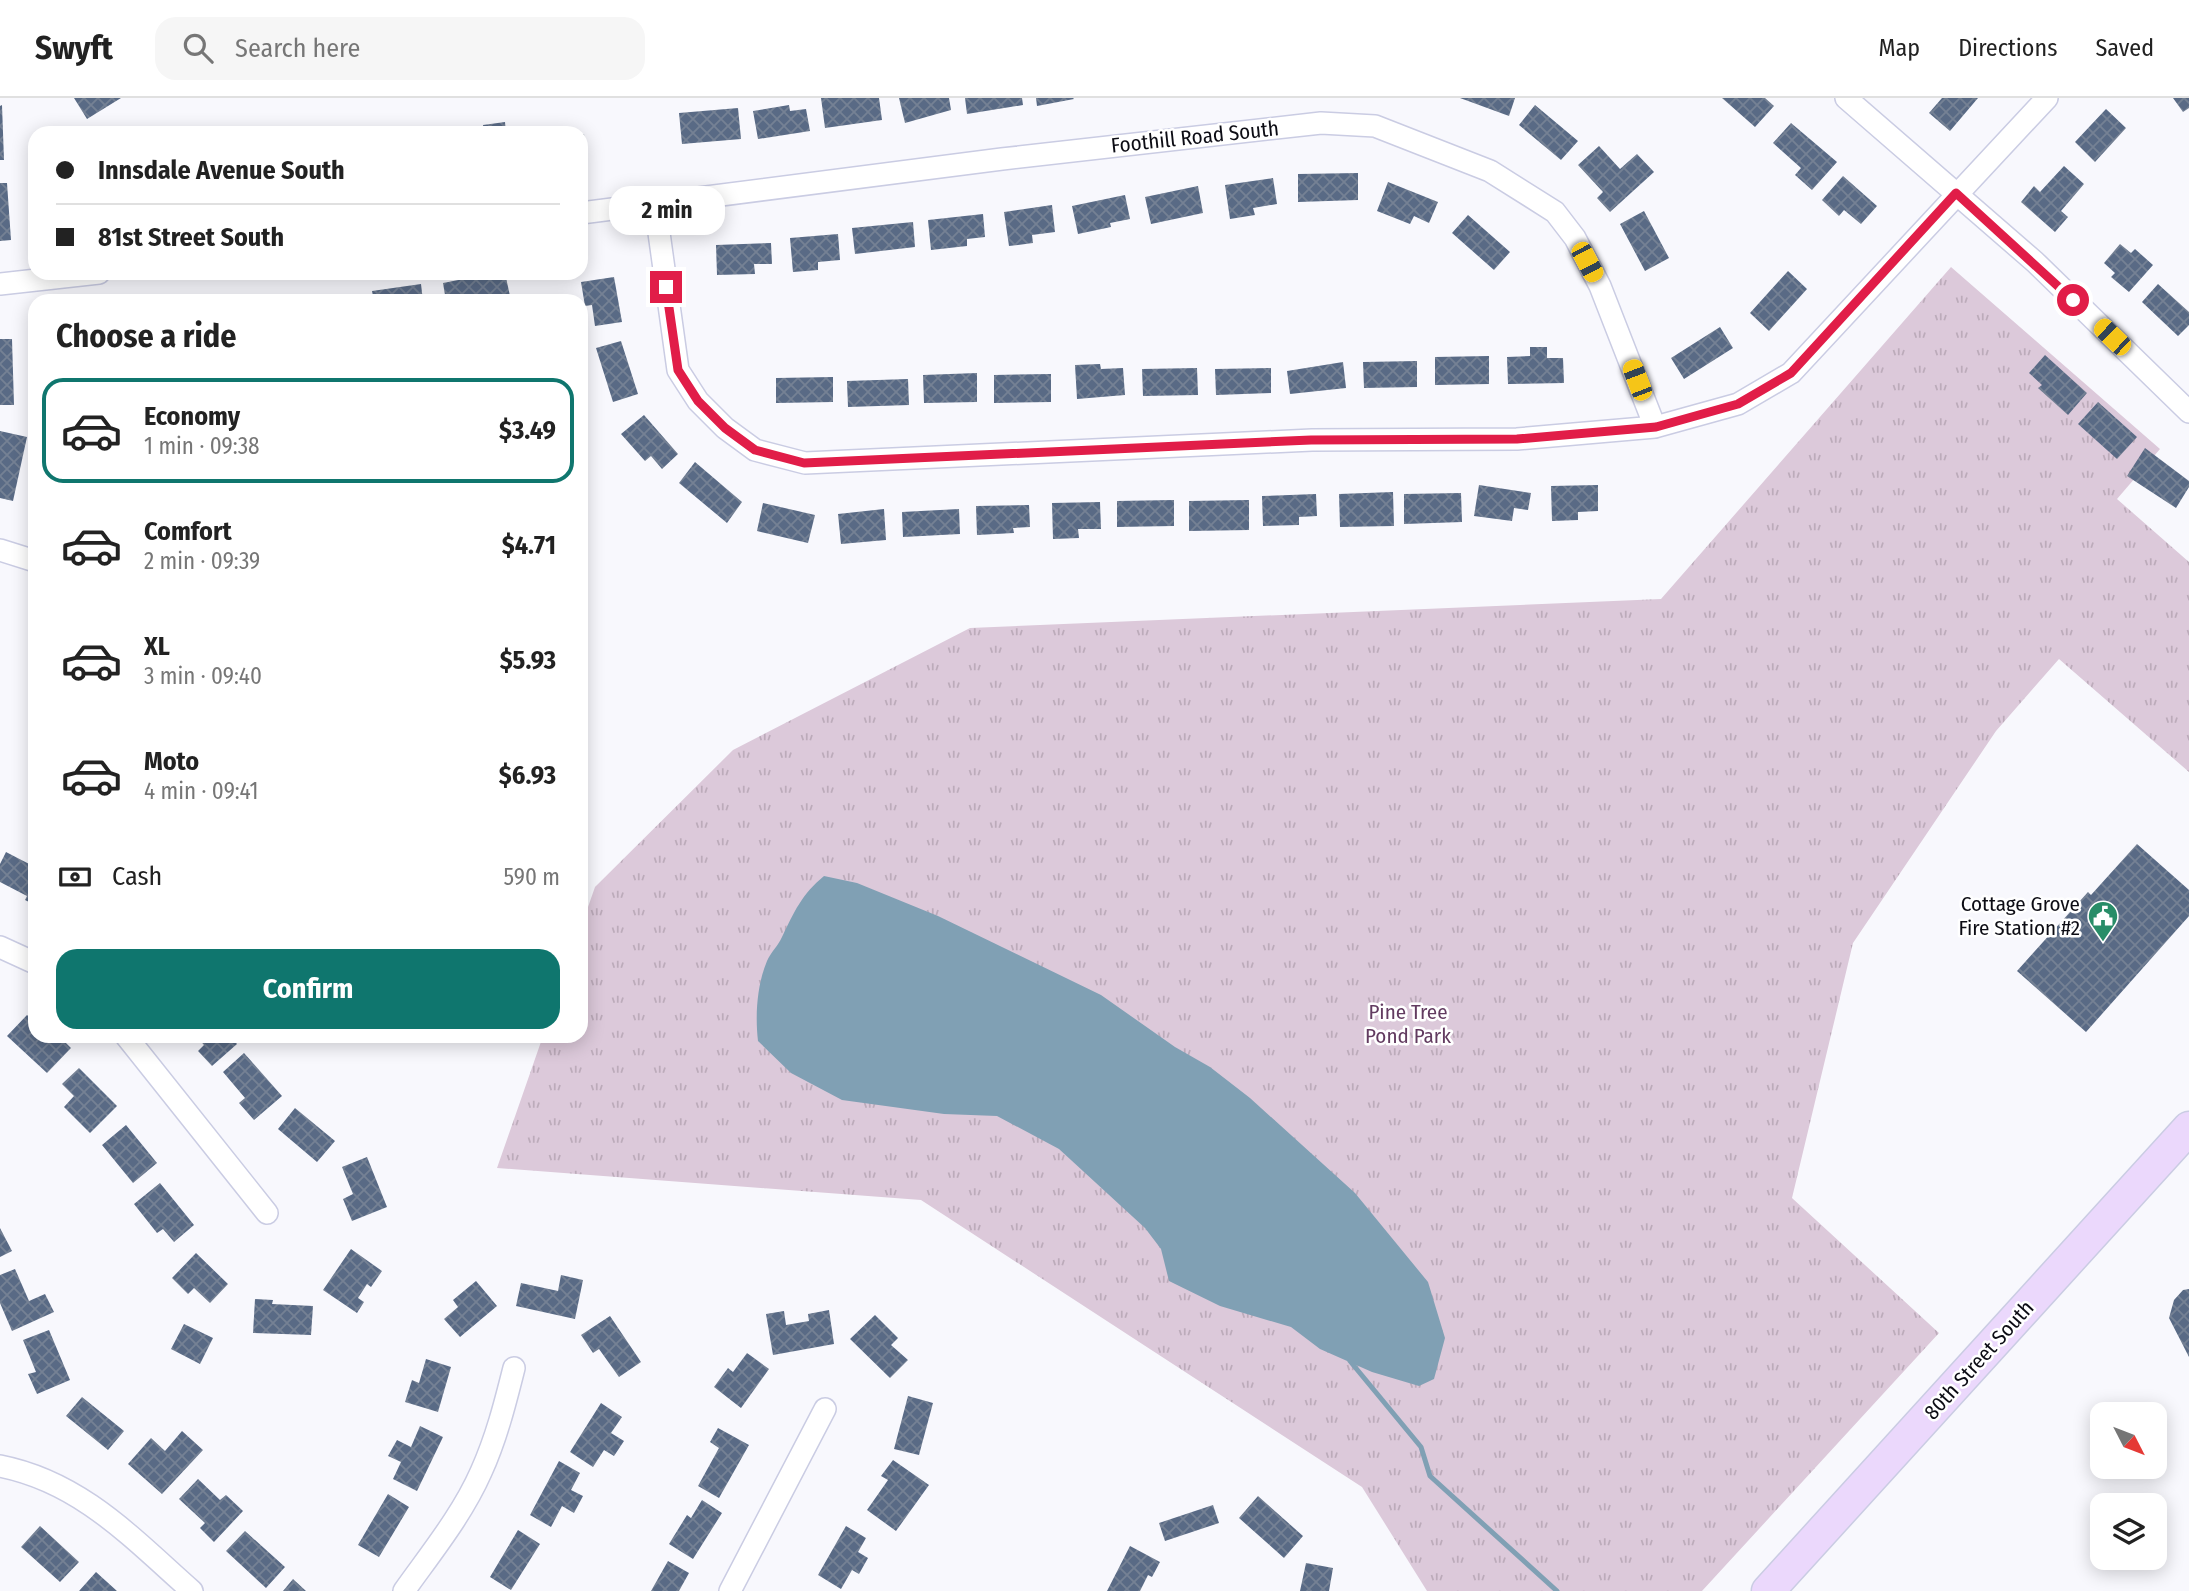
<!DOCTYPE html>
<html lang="en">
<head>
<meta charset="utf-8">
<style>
  body { margin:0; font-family:"Fira Sans Condensed",sans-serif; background:#f6f6f6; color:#222; height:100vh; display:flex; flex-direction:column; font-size:26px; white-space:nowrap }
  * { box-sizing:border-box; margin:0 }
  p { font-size:23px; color:#767676 }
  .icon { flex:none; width:38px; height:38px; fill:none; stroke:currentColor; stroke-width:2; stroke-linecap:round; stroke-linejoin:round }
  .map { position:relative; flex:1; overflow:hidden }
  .sheet { position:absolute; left:28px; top:196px; width:560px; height:749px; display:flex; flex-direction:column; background:#fff; border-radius:21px; box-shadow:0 4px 18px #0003 }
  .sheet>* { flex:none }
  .banner { position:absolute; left:28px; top:28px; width:560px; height:154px; border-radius:21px; box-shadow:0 4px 18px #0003; display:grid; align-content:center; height:154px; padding:0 28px; background:#fff }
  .needle { width:46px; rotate:132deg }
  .fabs { position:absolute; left:2090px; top:1304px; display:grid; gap:14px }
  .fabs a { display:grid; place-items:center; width:77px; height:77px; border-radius:14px; background:#fff; box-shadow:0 4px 18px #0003; font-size:35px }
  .end { position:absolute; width:32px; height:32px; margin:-16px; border:9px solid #e11d48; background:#fff; box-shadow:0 0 0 4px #fff }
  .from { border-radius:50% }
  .bubble { position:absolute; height:49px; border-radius:21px; background:#fff; box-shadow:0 4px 18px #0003; font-size:23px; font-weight:700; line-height:49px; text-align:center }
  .car { position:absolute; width:21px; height:42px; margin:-21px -10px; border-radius:9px; box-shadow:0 0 5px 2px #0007; background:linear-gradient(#f5c518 24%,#345 0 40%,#f5c518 0 76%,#345 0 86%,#f5c518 0) }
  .banner b { display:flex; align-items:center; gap:24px; height:66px; font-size:26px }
  .banner b+b { border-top:2px solid #e0e0e0 }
  .banner i { width:18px; height:18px; background:#222 }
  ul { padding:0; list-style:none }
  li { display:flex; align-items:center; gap:21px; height:105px; margin:0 14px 10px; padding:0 14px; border:4px solid transparent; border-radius:21px }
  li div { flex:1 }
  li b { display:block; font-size:26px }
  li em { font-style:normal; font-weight:700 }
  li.current { border-color:#0f766e }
  li>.icon { width:63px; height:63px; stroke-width:1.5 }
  h2 { padding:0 28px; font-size:32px; line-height:84px }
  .pay { display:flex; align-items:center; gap:18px; height:77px; padding:0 28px; font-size:26px }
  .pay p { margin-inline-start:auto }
  .cta { display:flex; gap:14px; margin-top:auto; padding:14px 28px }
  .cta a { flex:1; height:80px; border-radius:21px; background:#0f766e; color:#fff; font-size:28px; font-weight:700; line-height:80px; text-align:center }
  header { display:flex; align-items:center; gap:42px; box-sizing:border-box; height:98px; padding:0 35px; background:#fff; border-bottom:2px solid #e0e0e0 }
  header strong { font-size:33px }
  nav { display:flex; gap:38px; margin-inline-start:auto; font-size:24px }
  .search { width:490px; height:63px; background:#f6f6f6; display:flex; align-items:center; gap:18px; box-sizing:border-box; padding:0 24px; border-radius:21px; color:#767676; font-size:26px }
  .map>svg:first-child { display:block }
  .grass { fill:url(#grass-tufts) }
  .water { fill:#80a0b4 }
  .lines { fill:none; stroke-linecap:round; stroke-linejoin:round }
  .stream { stroke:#80a0b4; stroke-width:5 }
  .building { fill:url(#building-cross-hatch) }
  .minor-casing { stroke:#cacce3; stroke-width:24 }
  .secondary-casing { stroke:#cacce3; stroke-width:35 }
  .minor { stroke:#fff; stroke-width:21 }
  .secondary { stroke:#ebd8fc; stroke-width:32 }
  .route { stroke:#e11d48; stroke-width:9 }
  .labels { text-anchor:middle; stroke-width:5; stroke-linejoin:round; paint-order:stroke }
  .street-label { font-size:21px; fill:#0c0c14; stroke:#fff }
  .poi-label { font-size:21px; fill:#0c0c14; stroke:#fff; text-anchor:end }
  .park-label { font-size:21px; fill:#623b60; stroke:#fff }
</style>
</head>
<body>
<header>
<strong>Swyft</strong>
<div class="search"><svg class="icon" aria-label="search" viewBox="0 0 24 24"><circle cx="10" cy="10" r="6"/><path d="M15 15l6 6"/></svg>Search here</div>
<nav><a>Map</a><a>Directions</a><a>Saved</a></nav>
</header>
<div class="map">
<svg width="2189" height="1493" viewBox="0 0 2189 1493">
  <defs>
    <pattern id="grass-tufts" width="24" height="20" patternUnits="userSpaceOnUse" patternTransform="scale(1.75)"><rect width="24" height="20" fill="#dcc9da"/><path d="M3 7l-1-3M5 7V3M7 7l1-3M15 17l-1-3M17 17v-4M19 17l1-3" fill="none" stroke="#bcabba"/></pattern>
    <pattern id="building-cross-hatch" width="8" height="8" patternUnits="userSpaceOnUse" patternTransform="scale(1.75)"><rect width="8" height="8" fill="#596a85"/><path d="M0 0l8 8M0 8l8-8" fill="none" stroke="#758194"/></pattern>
  </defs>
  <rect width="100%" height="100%" fill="#f8f8fd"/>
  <path class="grass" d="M1951 169 2160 351 2117 401 2189 464V674L2059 561 1996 633 1853 845 1792 1100 1939 1235 1702 1493H1427L1362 1389 921 1102 497 1070 543 938H581V829L595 789 733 652 970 530 1661 501Z"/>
  <path class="water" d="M824 778 857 785 938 818 1101 897 1175 949 1210 969 1250 1000 1355 1095 1428 1184 1445 1240 1434 1281 1419 1288 1372 1274 1320 1251 1291 1229 1220 1208 1169 1183 1161 1151 1145 1130 1059 1051 997 1018 944 1016 842 1002 791 975 758 943C755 917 757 887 767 863 771 854 778 848 782 839 794 814 802 796 824 778Z"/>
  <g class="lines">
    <path class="stream" d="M1350 1263 1421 1349 1430 1378 1557 1493"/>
  </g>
  <path class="building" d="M74 0H121L87 21Z
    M821 0H879L882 22 825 30Z
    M899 0H949L951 12 905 25Z
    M965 0H1022L1023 7 967 16Z
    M1036 0H1073L1074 1 1037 8Z
    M1460 0H1515L1509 18Z
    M1722 0H1765L1774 8 1755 29Z
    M1942 0H1978L1950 33 1929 15Z
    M2173 0H2189V10L2183 14Z
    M2 7 4 62H0V8Z
    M789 7 790 13 806 11 810 33 758 41 753 13Z
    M1535 7 1578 43 1561 62 1519 27Z
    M738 10 741 41 682 46 679 15Z
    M2106 11 2126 30 2095 64 2075 44Z
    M505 24 506 35H484L483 27Z
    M1791 25 1837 64 1812 92 1795 77 1801 70 1773 45Z
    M584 36 587 62 581 63V37Z
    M1599 48 1620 71 1637 56 1654 74 1610 114 1597 100 1603 94 1578 67Z
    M2064 68 2084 86 2061 113 2068 119 2055 134 2021 104 2034 88 2040 94Z
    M1358 75V102L1298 104V76Z
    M1843 78 1877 108 1861 126 1844 112 1839 118 1822 102Z
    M1273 80 1277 106 1253 110 1255 117 1230 121 1225 87Z
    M1388 84 1438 104 1429 125 1414 118 1410 126 1377 113Z
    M0 85H7L11 142 0 143Z
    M1198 88 1203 115 1151 126 1145 99Z
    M1125 97 1130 121 1110 125 1111 129 1078 136 1072 108Z
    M1052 107 1055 134 1032 137 1033 145 1009 148 1004 114Z
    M1644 113 1669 160 1645 173 1620 126Z
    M983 116 985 139 967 141V148L931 152 928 122Z
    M1468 117 1510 154 1494 172 1452 135Z
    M913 124 915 149 855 156 852 130Z
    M838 136 840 162 818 164V172L793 174 790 140Z
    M771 145 772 166H754L755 176 717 177 716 147Z
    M2120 146 2131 155 2135 151 2153 167 2129 194 2111 179 2115 175 2104 165Z
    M1788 173 1807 191 1769 233 1750 215Z
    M494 175H505L510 198 481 203H446L443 185Z
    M614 179 622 224 595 228 592 207 585 208 581 184Z
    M421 186 423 203H374L372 193Z
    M2158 186 2189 214V227L2178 238 2142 204Z
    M1720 229 1733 250 1684 281 1671 260Z
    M0 241H12L14 307H0Z
    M621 243 638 296 613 304 596 250Z
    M1530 249H1547V260H1563L1564 285 1508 286 1507 259 1530 258Z
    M2045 257 2087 295 2068 317 2038 290 2042 287 2029 275Z
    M1489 258V286L1435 287V259Z
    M1417 263V289L1364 290 1363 264Z
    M1343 264 1346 290 1290 296 1287 273Z
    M1100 266 1101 271 1123 270 1125 297 1077 301 1075 267Z
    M1197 270 1198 297 1143 298 1142 271Z
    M1271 270V295L1216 297 1215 271Z
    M977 275V304L924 305 923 277Z
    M1051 276V304L994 305V277Z
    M833 279V304L776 305V280Z
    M908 281 909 307 848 309 847 283Z
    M2098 304 2137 339 2117 361 2078 326Z
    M644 317 678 356 662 371 651 358 645 363 621 336Z
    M0 333 27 339 13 403 0 400Z
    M2145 350 2189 383V389L2176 410 2127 378Z
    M695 364 742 404 727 425 679 385Z
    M1479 387 1531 395 1528 412 1514 410 1512 423 1474 418Z
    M1598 387V413L1578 414V422L1552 423 1551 388Z
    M1393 394 1394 428 1340 429 1339 396Z
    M1461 395 1462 424 1404 426V396Z
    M1316 396 1317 418 1299 419V427L1263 428 1262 398Z
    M1174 402V428L1117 429V403Z
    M1249 402V432L1189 433V403Z
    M1100 404 1101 431H1078L1079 440 1053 441 1052 405Z
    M763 405 815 417 808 445 757 433Z
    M1029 407 1030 429 1013 430 1014 435 977 437 976 408Z
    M884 411 886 442 841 446 838 416Z
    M959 411 960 436 903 439 902 414Z
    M2137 746 2189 792V818L2086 934 2017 873 2088 794 2091 797Z
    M6 754 35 769V807L25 802 27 798 0 784V766Z
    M27 917 35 924V938L53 941 59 938 71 950 47 975 7 938Z
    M196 938H230L237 946 212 968 198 953 204 947Z
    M244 955 282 998 254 1022 239 1005 245 1000 223 974Z
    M79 970 117 1008 90 1035 64 1009 74 998 62 986Z
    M295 1010 335 1043 317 1064 278 1031Z
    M126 1027 157 1065 133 1085 102 1047Z
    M367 1059 387 1109 352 1123 343 1101 353 1096 342 1069Z
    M160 1085 194 1127 174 1144 163 1131 157 1135 134 1106Z
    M0 1130 12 1153 0 1159Z
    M351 1151 382 1173 371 1189 367 1186 358 1200 364 1204 357 1215 323 1192Z
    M196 1155 228 1186 210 1205 194 1190 188 1196 172 1180Z
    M15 1171 29 1203 45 1196 54 1214 12 1233 0 1205V1177Z
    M561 1177 583 1182 575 1221 516 1208 521 1185 558 1193Z
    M476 1183 497 1208 460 1239 444 1221 458 1209 453 1202Z
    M2189 1191V1259L2169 1220 2174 1202 2183 1192Z
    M255 1201 273 1202 272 1206 313 1208 311 1237 253 1235Z
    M829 1212 834 1246 773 1257 766 1216 784 1213 786 1227 809 1223 808 1216Z
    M875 1217 898 1240 891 1247 908 1262 890 1280 850 1241Z
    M610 1218 641 1264 619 1279 599 1251 593 1255 581 1237Z
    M184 1226 213 1240 200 1266 171 1251Z
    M49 1232 70 1282 37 1296 28 1276 36 1274 23 1242Z
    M747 1255 769 1271 741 1310 714 1289 728 1270 733 1274Z
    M426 1261 451 1269 438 1314 405 1304 412 1282 419 1285Z
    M908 1298 933 1305 919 1357 894 1351Z
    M82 1299 124 1333 108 1352 66 1318Z
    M601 1305 622 1319 611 1335 624 1343 614 1358 604 1352 593 1369 570 1354Z
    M420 1328 443 1339 417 1393 393 1381 401 1364 388 1358 397 1342 411 1349Z
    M718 1330 749 1347 719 1400 698 1388 719 1350 710 1344Z
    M182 1333 203 1352 162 1396 128 1366 151 1340 165 1353Z
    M893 1362 929 1387 896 1433 867 1412 888 1382 881 1378Z
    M559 1363 580 1375 571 1392 583 1398 574 1415 562 1408 551 1429 530 1417Z
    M198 1381 220 1402 226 1397 243 1413 214 1444 200 1430 205 1425 179 1401Z
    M388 1396 409 1409 379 1459 358 1447Z
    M1258 1398 1303 1438 1284 1460 1239 1420Z
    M702 1402 722 1415 693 1461 669 1446 687 1417 691 1420Z
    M1213 1407 1219 1425 1165 1443 1159 1425Z
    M40 1428 79 1464 60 1484 21 1449Z
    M846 1428 866 1440 858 1454 868 1460 859 1476 852 1472 841 1491 818 1477Z
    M518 1432 540 1446 511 1492 490 1479Z
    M245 1433 285 1469 266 1490 226 1453Z
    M1130 1448 1160 1464 1152 1479 1148 1477 1140 1493H1107Z
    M668 1463 689 1475 679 1493H651Z
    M1306 1465 1333 1470 1329 1493H1300Z
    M96 1474 117 1493H79Z
    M293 1481 306 1493H283Z"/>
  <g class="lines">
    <g class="minor-casing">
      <path id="minor" d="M1846 0 2035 164 2189 314
        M655 106 678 272 698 303 725 330 755 352 805 365 1312 342 1517 341 1655 329 1738 306 1791 275 2047 0
        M581 115 1002 61 1321 25 1375 28 1490 73 1555 114 1575 140 1600 188 1655 329
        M0 186 99 175
        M0 452 35 463
        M0 849 35 865
        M126 938 267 1115
        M0 1368C81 1384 132 1440 192 1493
        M404 1493C431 1455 462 1417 481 1374 496 1341 505 1306 514 1270
        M730 1493 825 1311"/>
    </g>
    <g class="secondary-casing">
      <path id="secondary" d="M1768 1493 2189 1030"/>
    </g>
    <use href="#minor" class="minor"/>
    <use href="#secondary" class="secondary"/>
  </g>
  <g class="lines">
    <path class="route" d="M666 189 678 272 698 303 725 330 755 352 804 365 1311 342 1517 341 1656 329 1738 306 1791 275 1956 95 2073 202"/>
  </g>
  <defs>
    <g id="civic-pin" transform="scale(1.575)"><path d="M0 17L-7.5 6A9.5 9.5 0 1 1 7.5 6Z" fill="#288d68" stroke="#fff"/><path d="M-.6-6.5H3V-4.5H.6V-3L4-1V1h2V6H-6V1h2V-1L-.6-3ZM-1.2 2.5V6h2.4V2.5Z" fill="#fff"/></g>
  </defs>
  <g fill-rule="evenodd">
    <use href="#civic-pin" x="2103" y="818"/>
  </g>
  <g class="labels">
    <g class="street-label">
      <text transform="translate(1195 39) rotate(-6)" y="7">Foothill Road South</text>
      <text transform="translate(1979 1262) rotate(-48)" y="7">80th Street South</text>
    </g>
    <g class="poi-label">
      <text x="2080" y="813">Cottage Grove<tspan x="2080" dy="24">Fire Station #2</tspan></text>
    </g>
    <g class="park-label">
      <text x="1408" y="921">Pine Tree<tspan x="1408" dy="24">Pond Park</tspan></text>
    </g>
  </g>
</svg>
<div class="fabs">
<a><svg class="needle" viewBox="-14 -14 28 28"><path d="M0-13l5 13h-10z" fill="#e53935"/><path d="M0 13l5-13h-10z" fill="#767676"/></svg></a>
<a><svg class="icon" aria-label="layers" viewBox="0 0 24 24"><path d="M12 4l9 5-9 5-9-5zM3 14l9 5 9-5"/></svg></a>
</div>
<i class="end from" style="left:2073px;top:202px"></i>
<i class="end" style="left:666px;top:189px"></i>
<div class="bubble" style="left:609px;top:88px;width:116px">2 min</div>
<i class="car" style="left:1587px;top:164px;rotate:152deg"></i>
<i class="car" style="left:2112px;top:239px;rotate:314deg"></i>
<i class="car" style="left:1637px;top:282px;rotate:339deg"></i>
<div class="banner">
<b><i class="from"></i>Innsdale Avenue South</b>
<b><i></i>81st Street South</b>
</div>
<section class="sheet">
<h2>Choose a ride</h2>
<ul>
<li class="current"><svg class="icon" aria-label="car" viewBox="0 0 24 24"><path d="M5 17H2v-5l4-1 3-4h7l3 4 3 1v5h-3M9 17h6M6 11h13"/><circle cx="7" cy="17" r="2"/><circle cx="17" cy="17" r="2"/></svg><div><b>Economy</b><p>1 min · 09:38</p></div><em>$3.49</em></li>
<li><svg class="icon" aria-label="car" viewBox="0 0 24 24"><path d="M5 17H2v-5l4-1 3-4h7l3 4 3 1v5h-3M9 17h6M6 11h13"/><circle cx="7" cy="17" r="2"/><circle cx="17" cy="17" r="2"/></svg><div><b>Comfort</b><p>2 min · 09:39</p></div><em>$4.71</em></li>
<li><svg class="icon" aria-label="car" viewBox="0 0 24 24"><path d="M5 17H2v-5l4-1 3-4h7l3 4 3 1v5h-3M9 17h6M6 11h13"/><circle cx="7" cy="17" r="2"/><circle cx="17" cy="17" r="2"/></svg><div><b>XL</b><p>3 min · 09:40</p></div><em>$5.93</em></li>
<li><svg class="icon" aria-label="car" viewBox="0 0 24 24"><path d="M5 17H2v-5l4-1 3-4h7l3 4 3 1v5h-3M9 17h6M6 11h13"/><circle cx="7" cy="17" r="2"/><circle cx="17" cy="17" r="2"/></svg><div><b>Moto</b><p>4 min · 09:41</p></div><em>$6.93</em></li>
</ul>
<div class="pay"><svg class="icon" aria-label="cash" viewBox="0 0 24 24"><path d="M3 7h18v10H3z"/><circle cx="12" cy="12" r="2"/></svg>Cash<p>590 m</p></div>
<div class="cta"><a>Confirm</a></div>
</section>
</div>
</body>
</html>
